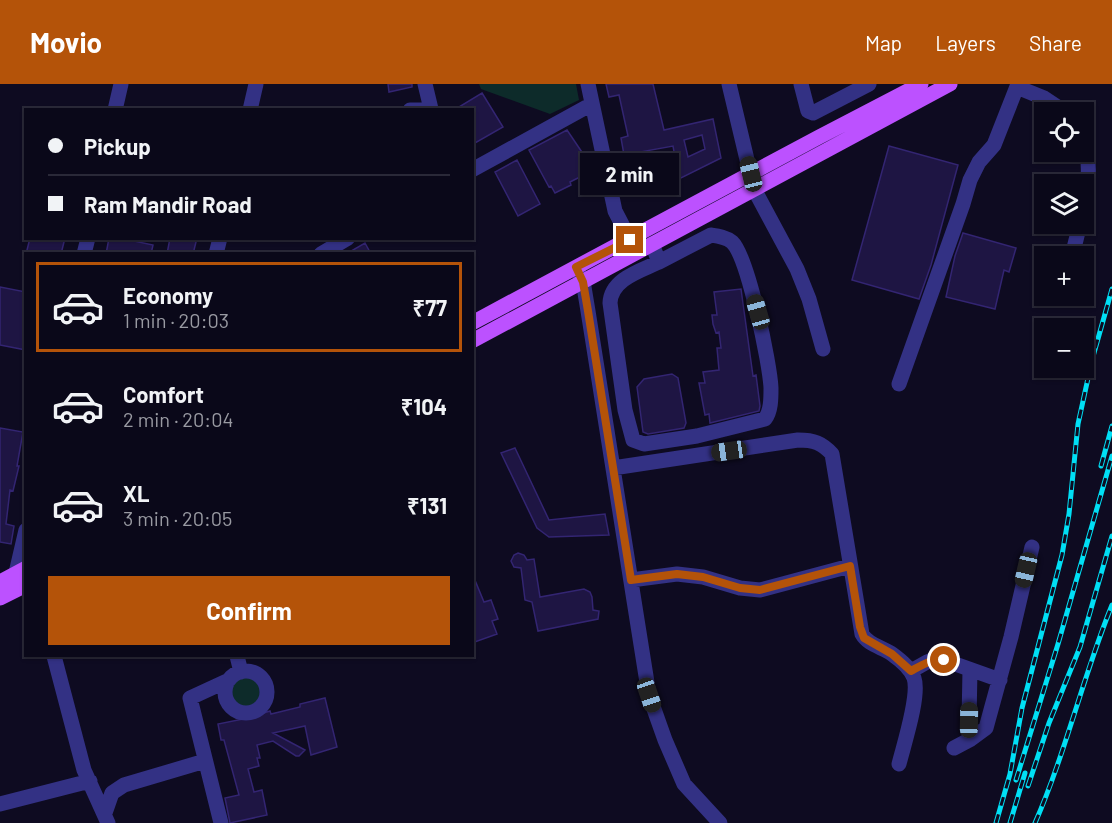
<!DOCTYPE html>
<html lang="en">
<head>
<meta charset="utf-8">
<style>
  body { margin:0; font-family:Barlow,sans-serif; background:#131122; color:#f1f3f6; height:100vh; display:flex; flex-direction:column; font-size:22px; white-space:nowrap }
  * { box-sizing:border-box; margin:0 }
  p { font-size:20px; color:#999aa2 }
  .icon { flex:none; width:33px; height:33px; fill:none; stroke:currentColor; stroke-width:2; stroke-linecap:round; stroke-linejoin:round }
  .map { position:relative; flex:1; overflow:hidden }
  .sheet { position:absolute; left:24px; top:168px; width:450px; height:405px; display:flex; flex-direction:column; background:#0a0819; border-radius:0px; box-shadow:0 2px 4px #0004,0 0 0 2px #2a2938 }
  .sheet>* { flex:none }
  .guide { position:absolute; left:24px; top:24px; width:450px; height:132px; border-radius:0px; box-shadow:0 2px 4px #0004,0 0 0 2px #2a2938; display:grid; align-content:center; height:132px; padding:0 24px; background:#0a0819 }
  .tools { position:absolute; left:1034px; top:18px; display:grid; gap:12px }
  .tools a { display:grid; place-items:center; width:60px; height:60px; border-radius:0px; background:#0a0819; box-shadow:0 2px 4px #0004,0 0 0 2px #2a2938; font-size:30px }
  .end { position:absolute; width:27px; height:27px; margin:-14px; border:8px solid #b45309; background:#fff; box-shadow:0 0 0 3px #fff }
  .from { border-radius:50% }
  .bubble { position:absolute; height:42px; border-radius:0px; background:#0a0819; box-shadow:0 2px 4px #0004,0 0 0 2px #2a2938; font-size:20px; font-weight:700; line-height:42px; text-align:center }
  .car { position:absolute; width:18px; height:36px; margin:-18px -9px; border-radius:8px; box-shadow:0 0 4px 2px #0007; background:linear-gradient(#222 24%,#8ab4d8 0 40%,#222 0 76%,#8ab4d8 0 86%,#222 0) }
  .guide b { display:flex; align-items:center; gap:21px; height:57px; font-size:22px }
  .guide b+b { border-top:2px solid #2a2938 }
  .guide i { width:15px; height:15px; background:#f1f3f6 }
  ul { padding:10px 0 0; list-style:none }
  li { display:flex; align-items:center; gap:18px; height:90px; margin:0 12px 9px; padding:0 12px; border:3px solid transparent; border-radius:0px }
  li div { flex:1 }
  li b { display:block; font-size:22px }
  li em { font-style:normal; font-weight:700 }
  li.active { border-color:#b45309 }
  li>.icon { width:54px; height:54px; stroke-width:1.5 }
  .primary-button { display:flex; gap:12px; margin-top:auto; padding:12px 24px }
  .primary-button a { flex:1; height:69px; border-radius:0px; background:#b45309; color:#fff; font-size:24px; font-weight:700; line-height:69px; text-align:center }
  header { display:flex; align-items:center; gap:36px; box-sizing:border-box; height:84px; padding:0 30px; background:#b45309; color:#fff }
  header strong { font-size:28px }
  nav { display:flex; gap:33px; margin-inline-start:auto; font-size:21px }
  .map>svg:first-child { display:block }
  .green { fill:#0d2b2a }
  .building { fill:#1e1543; stroke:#332572; stroke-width:1.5; fill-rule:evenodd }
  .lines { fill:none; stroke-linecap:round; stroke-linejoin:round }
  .minor { stroke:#333184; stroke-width:15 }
  .major { stroke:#bc51ff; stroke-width:15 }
  .rail-casing { stroke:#00dff5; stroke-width:5 }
  .rail { stroke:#0e0b21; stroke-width:3; stroke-dasharray:9; stroke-linecap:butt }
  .route { stroke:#b45309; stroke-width:8 }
</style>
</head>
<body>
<header>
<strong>Movio</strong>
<nav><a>Map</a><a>Layers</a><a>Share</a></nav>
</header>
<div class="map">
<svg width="1112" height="739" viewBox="0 0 1112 739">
  <rect width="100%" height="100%" fill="#0e0b21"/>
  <path class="green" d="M479 0H576L579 16 550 30 481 5Z
    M228 608a18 18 0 1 1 36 0a18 18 0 1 1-36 0Z"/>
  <path class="building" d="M388 0H412V3L389 8Z
    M606 0H653L664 46 713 35 721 74 679 95 673 62 624 71 621 54 628 52 619 11 609 13ZM702 51 705 65 688 73 684 56Z
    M482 9 503 43 475 59 472 54V26H454Z
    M567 46 594 86 570 98 571 101 555 109 551 102 549 103 529 66Z
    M889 62 958 81 931 181 919 215 852 196Z
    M517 76 540 120 518 132 495 88Z
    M963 149 1016 164 1009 188 1004 186 995 225 946 213 955 172Z
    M30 154H65L61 170H26Z
    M109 154H120L153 161 151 170H106Z
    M170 154H197L193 170H167Z
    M365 159 371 170H346Z
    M0 203 26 208V266L0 261Z
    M741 205 753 292 756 291 760 322 759 327 710 339 709 330 705 331 699 299H705L703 288 719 286 717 264H721L719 248 716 249 713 240 712 231H717L714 208Z
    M672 290 678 294 686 339 684 344 648 350 643 348 637 303 644 295Z
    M0 344 23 348 17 382H19L13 407 10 406 6 440 14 442 11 460 0 458Z
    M515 364 549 436 605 430 609 451 549 453 537 444 501 369Z
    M518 469 524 471 527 476 534 475 540 513 584 505 590 508 592 513 593 526 599 527 598 535 538 547 532 518 525 516 521 484 514 483 511 477 514 471Z
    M472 489 484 518 491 516 498 535 492 537 497 550 472 559Z
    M325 614 337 663 311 671 305 642 273 649 305 666 299 672H296L273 657 257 661 260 674H257L259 682 248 685 254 708 262 706 267 731 230 739 225 714 239 711 224 656H221L218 640 248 634 270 627 271 630 300 623V620Z"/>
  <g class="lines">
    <path class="minor" d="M425 0 431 25
      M588 0 615 127 630 156
      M729 0 754 105 797 185 809 215 823 265
      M801 0 808 27 813 29 869 0
      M1017 3 1044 14 1065 28
      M115 26 121 0
      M250 26 256 0
      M410 26H432
      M1083 56C1092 79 1088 102 1083 125
      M472 86 592 20
      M652 160 659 178C640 187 611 195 610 219L625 326 633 356 644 360 697 352 765 335C771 327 771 315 771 304 770 280 748 173 732 158 726 153 718 152 711 151L659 178
      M84 170 88 154
      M216 170 220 154
      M321 170 348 154
      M1072 172 1080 140
      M578 187 583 197 588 227 649 611 665 656 684 700 720 739
      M899 300 963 120 970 96 979 78 994 61 1018 0
      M613 384 798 356C814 356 822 359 832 370L862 550C868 561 882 563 892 570 899 575 911 585 914 594 920 611 904 660 899 680
      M16 489 26 446
      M631 496 677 490 703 493 740 504 760 506 850 482
      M54 572 84 686 108 739
      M237 572 241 588
      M970 586 969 636 971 655
      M911 587 927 578 935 575 944 576 1000 596
      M225 608a21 21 0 1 1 42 0a21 21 0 1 1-42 0Z
      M954 664 971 655 986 644 1011 553 1032 463
      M0 720 90 697
      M105 729 112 709 124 701 205 677
      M221 739 190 614 229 596"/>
    <path class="major" d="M472 239 819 53 921 0
      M472 257 950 0
      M0 498 26 484
      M0 514 26 501"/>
    <g class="rail-casing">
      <path id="rail" d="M1101 382 1112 342
        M1016 696 1058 560 1112 372
        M1028 702 1049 639 1080 563 1112 452
        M996 739 1010 690 1022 624 1062 471 1069 430 1078 340 1092 276 1112 205
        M1010 739 1025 689
        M1035 739C1066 668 1083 592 1112 521"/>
    </g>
    <use href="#rail" class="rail"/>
  </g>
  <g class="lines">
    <path class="route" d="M630 156 576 183 583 198 588 227 631 496 677 490 703 493 740 504 760 506 850 482 860 543 864 554 892 570 911 587C922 581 931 575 944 576"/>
  </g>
</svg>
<div class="tools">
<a><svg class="icon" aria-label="locate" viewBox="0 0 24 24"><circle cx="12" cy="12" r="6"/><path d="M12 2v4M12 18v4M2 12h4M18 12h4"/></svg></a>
<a><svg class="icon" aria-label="layers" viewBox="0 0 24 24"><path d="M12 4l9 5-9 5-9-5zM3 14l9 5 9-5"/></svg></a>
<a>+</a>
<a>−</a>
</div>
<i class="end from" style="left:944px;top:576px"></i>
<i class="end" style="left:630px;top:156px"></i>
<div class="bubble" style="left:580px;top:69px;width:99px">2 min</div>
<i class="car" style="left:751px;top:90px;rotate:346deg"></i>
<i class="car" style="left:758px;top:228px;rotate:344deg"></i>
<i class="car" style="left:729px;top:367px;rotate:262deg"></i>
<i class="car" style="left:1026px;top:486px;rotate:193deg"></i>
<i class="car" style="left:649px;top:611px;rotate:161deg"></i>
<i class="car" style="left:969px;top:636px;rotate:1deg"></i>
<div class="guide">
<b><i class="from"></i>Pickup</b>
<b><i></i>Ram Mandir Road</b>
</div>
<section class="sheet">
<ul>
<li class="active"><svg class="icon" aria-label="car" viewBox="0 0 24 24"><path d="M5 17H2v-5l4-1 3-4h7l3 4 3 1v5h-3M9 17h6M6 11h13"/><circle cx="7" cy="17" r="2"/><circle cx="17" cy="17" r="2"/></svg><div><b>Economy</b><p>1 min · 20:03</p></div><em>₹77</em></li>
<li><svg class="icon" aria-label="car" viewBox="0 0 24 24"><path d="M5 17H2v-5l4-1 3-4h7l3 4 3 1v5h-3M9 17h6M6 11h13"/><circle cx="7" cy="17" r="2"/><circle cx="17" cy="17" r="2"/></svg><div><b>Comfort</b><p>2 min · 20:04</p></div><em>₹104</em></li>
<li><svg class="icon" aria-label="car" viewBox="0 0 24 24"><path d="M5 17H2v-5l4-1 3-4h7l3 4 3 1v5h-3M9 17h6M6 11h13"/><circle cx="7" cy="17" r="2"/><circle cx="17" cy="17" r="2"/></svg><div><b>XL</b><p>3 min · 20:05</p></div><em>₹131</em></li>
</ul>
<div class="primary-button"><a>Confirm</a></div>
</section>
</div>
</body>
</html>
